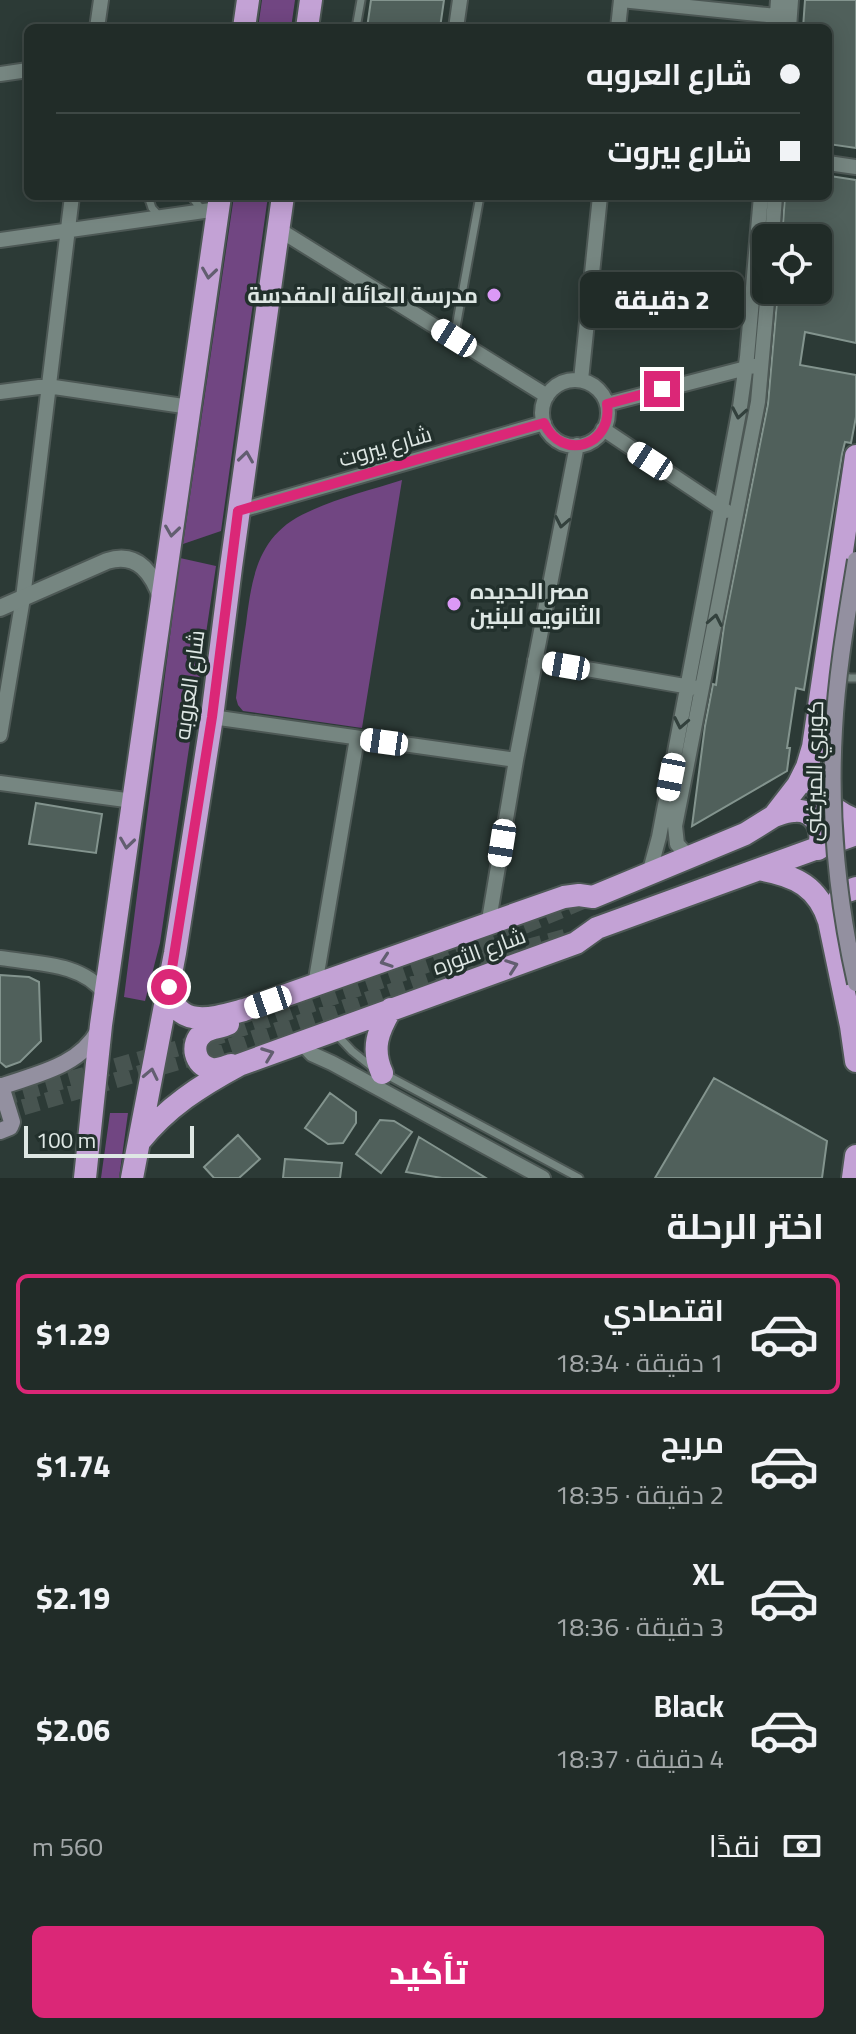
<!DOCTYPE html>
<html lang="ar">
<head>
<meta charset="utf-8">
<style>
  body { margin:0; font-family:Georgia,Cairo,serif; background:#293430; color:#f1f3f6; direction:rtl; height:100vh; display:flex; flex-direction:column; font-size:30px; white-space:nowrap }
  * { box-sizing:border-box; margin:0 }
  p { font-size:26px; color:#a2a7a8 }
  .icon { flex:none; width:44px; height:44px; fill:none; stroke:currentColor; stroke-width:2; stroke-linecap:round; stroke-linejoin:round }
  .map { position:relative; height:1178px; overflow:hidden; direction:ltr }
  .panel { display:flex; flex-direction:column; background:#212c28; flex:1 }
  .panel>* { flex:none }
  .banner { position:absolute; left:24px; top:24px; width:808px; height:176px; border-radius:12px; box-shadow:0 4px 20px #0003,0 0 0 2px #3e4845; direction:rtl; display:grid; align-content:center; height:176px; padding:0 32px; background:#212c28 }
  .buttons { position:absolute; left:752px; top:224px; display:grid; gap:16px }
  .buttons a { display:grid; place-items:center; width:80px; height:80px; border-radius:12px; background:#212c28; box-shadow:0 4px 20px #0003,0 0 0 2px #3e4845; font-size:40px }
  .scale { position:absolute; left:24px; bottom:20px; width:170px; box-sizing:border-box; padding-left:8px; border:4px solid #dee7e4; border-top:0; font-size:22px; line-height:28px; white-space:nowrap; color:#dee7e4; -webkit-text-stroke:6px #22302c; paint-order:stroke }
  .end { position:absolute; width:36px; height:36px; margin:-18px; border:10px solid #db2777; background:#fff; box-shadow:0 0 0 4px #fff }
  .from { border-radius:50% }
  .bubble { position:absolute; height:56px; border-radius:12px; background:#212c28; box-shadow:0 4px 20px #0003,0 0 0 2px #3e4845; font-size:26px; font-weight:800; line-height:56px; text-align:center; direction:rtl }
  .car { position:absolute; width:24px; height:48px; margin:-24px -12px; border-radius:10px; box-shadow:0 0 6px 2px #0007; background:linear-gradient(#fff 24%,#345 0 40%,#fff 0 76%,#345 0 86%,#fff 0) }
  .banner b { display:flex; align-items:center; gap:28px; height:76px; font-size:30px }
  .banner b+b { border-top:2px solid #3e4845 }
  .banner i { width:20px; height:20px; background:#f1f3f6 }
  ul { padding:0; list-style:none }
  li { display:flex; align-items:center; gap:24px; height:120px; margin:0 16px 12px; padding:0 16px; border:4px solid transparent; border-radius:12px }
  li div { flex:1 }
  li b { display:block; font-size:30px }
  li em { font-style:normal; font-weight:800 }
  li.on { border-color:#db2777 }
  li>.icon { width:72px; height:72px; stroke-width:1.5 }
  h2 { padding:0 32px; font-size:36px; line-height:96px }
  .pay { display:flex; align-items:center; gap:20px; height:88px; padding:0 32px; font-size:30px }
  .pay p { margin-inline-start:auto }
  .primary-button { display:flex; gap:16px; margin-top:auto; padding:16px 32px }
  .primary-button a { flex:1; height:92px; border-radius:12px; background:#db2777; color:#fff; font-size:32px; font-weight:800; line-height:92px; text-align:center }
  .map>svg:first-child { display:block }
  .green { fill:#714682 }
  .building { fill:#50605b; stroke:#83948e; stroke-width:2 }
  .lines { fill:none; stroke-linecap:round; stroke-linejoin:round }
  .secondary-tunnel { stroke:#475450; stroke-width:16; stroke-dasharray:16 8; stroke-linecap:butt }
  .service-casing { stroke:#4d5855; stroke-width:11 }
  .minor-casing { stroke:#4d5855; stroke-width:18 }
  .tertiary-casing { stroke:#4d5855; stroke-width:20 }
  .secondary-casing { stroke:#4d5855; stroke-width:20 }
  .trunk-casing { stroke:#4d5855; stroke-width:26 }
  .service { stroke:#768681; stroke-width:7 }
  .minor { stroke:#768681; stroke-width:14 }
  .tertiary { stroke:#768681; stroke-width:16 }
  .secondary { stroke:#9390a0; stroke-width:16 }
  .trunk { stroke:#c3a2d5; stroke-width:22 }
  .secondary-bridge-casing { stroke:#4d5855; stroke-width:20; stroke-linecap:butt }
  .secondary-bridge { stroke:#9390a0; stroke-width:16 }
  .oneway { stroke:#625e70 }
  .oneway2 { stroke:#33413d }
  .route { stroke:#db2777; stroke-width:10 }
  .poi-dot { fill:#db99f6; stroke:#22302c; stroke-width:3 }
  .labels { text-anchor:middle; stroke-width:7; stroke-linejoin:round; paint-order:stroke }
  .poi-label { font-size:22px; font-weight:bold; fill:#dee7e4; stroke:#22302c; text-anchor:end }
  .street-label { font-size:22px; fill:#dee7e4; stroke:#22302c }
</style>
</head>
<body>
<div class="map">
<svg width="856" height="1178" viewBox="0 0 856 1178">
  <rect width="100%" height="100%" fill="#2c3a36"/>
  <path class="green" d="M262 0H295L291 28H258Z
    M234 196H268L221 531 183 544Z
    M402 480 362 728 243 711 238 705 236 698C239 673 242 649 246 624 252 576 258 534 308 512 337 498 371 490 402 480Z
    M180 558 216 566 160 943 145 1001 124 997Z
    M110 1113H128L119 1178H101Z"/>
  <path class="building" d="M371 0H444L440 28H367Z
    M805 0H856V148L828 144V28H803Z
    M830 176 856 180V343L805 332 800 365 856 375V417L851 443 845 442 842 454 804 690 796 688 787 748H790L787 771 692 826 705 726 713 684 716 685 724 626 768 404 778 290H818V254L820 238H782L785 196H828Z
    M36 803 102 814 96 853 29 844Z
    M0 975 29 977 39 982 41 1041 20 1062 6 1067 0 1062Z
    M714 1078 827 1141 822 1178H655Z
    M330 1093 356 1112V1123L343 1143 328 1144 305 1128Z
    M380 1120 394 1121 412 1132 381 1173 356 1154Z
    M238 1135 260 1159 239 1178H214L204 1167Z
    M419 1137 447 1154 486 1178H442L406 1172Z
    M285 1159 342 1163 340 1178H283Z"/>
  <g class="lines">
    <path class="secondary-tunnel" d="M0 1099 211 1039 450 957 588 899
      M0 1114 216 1051 498 955 572 935"/>
    <g class="service-casing">
      <path id="service" d="M356 28 361 0
        M148 196 152 208 160 217
        M191 196 202 210
        M454 338 480 196
        M842 674 849 678H856
        M337 1035 352 1051 372 1067
        M383 1073 579 1178"/>
    </g>
    <g class="minor-casing">
      <path id="minor" d="M621 0 777 16
        M97 28 101 0
        M456 28 460 0
        M618 28 621 0
        M776 28 778 0
        M789 28 791 0
        M0 74 28 70
        M828 163 856 167
        M278 229 547 396
        M772 238 775 196
        M0 240 218 209
        M581 380 600 196
        M542 413a33 33 0 1 1 66 0a33 33 0 1 1-66 0Z
        M0 392 39 387H54L190 407
        M607 404 754 366
        M603 429 726 511
        M238 511 544 423
        M535 660 696 688
        M212 717 516 760
        M0 735 23 598 72 196
        M0 783 133 801
        M689 857 677 844 675 826 758 402 768 290
        M649 874 659 837 740 407 747 357 761 196
        M488 926 516 760 577 445
        M0 958C36 964 82 962 105 994
        M315 985 357 738
        M300 1041 312 1054 332 1063 543 1178"/>
    </g>
    <g class="tertiary-casing">
      <path id="tertiary" d="M0 608 107 561C138 551 153 574 162 600"/>
    </g>
    <g class="secondary-casing">
      <path id="secondary" d="M0 1087C36 1074 79 1067 99 1030
        M0 1131 10 1127 12 1122 1 1086"/>
    </g>
    <g class="trunk-casing">
      <path id="trunk" d="M244 28 248 0
        M307 28 311 0
        M807 767C815 792 831 811 856 820
        M774 816C780 814 787 811 794 811 816 809 825 831 818 849
        M763 870C796 876 818 887 829 921L851 1026 856 1061
        M831 914 842 893 856 888
        M169 987C176 1031 214 1018 244 1010L564 897 579 895 593 897 745 834 774 816 798 785 807 767 813 747 856 456
        M228 1024C220 1028 210 1027 203 1033 190 1043 194 1066 212 1069 218 1070 225 1067 231 1065
        M382 1073C371 1048 378 1031 391 1009
        M139 1142C167 1107 200 1086 239 1065L565 947 576 943 597 928 856 834
        M85 1178 101 1025 220 196
        M132 1178 175 953 212 717 231 567 283 196
        M853 1178 856 1156"/>
    </g>
    <use href="#service" class="service"/>
    <use href="#minor" class="minor"/>
    <use href="#tertiary" class="tertiary"/>
    <use href="#secondary" class="secondary"/>
    <use href="#trunk" class="trunk"/>
    <g class="secondary-bridge-casing">
      <path id="secondary-bridge" d="M856 560C847 616 837 672 834 729 829 815 837 899 856 983"/>
    </g>
    <use href="#secondary-bridge" class="secondary-bridge"/>
  </g>
  <defs><path id="oneway-chevron" d="M-2-3.5L2.5 0L-2 3.5" fill="none" stroke-width="1.6" stroke-linecap="round" stroke-linejoin="round" transform="scale(2)"/></defs>
  <g class="oneway">
    <use href="#oneway-chevron" transform="translate(209 273) rotate(98)"/>
    <use href="#oneway-chevron" transform="translate(246 457) rotate(-82)"/>
    <use href="#oneway-chevron" transform="translate(172 531) rotate(98)"/>
    <use href="#oneway-chevron" transform="translate(127 843) rotate(98)"/>
    <use href="#oneway-chevron" transform="translate(386 961) rotate(161)"/>
    <use href="#oneway-chevron" transform="translate(512 966) rotate(-20)"/>
    <use href="#oneway-chevron" transform="translate(268 1054) rotate(-21)"/>
    <use href="#oneway-chevron" transform="translate(151 1074) rotate(-78)"/>
  </g>
  <g class="oneway2">
    <use href="#oneway-chevron" transform="translate(739 413) rotate(100)"/>
    <use href="#oneway-chevron" transform="translate(562 522) rotate(101)"/>
    <use href="#oneway-chevron" transform="translate(715 620) rotate(-79)"/>
    <use href="#oneway-chevron" transform="translate(681 723) rotate(101)"/>
  </g>
  <g class="lines">
    <path class="route" d="M169 987 212 717 238 511 544 423C562 462 613 446 607 404L662 389"/>
  </g>
  <g class="poi-dot">
    <circle cx="494" cy="295" r="8"/>
    <circle cx="454" cy="604" r="8"/>
  </g>
  <g class="labels">
    <g class="poi-label">
      <text x="478" y="303">مدرسة العائلة المقدسة</text>
      <text x="470" y="599" text-anchor="start">مصر الجديده<tspan x="470" dy="25">الثانويه للبنين</tspan></text>
    </g>
    <g class="street-label">
      <text transform="translate(385 446) rotate(-16)" y="8">شارع بيروت</text>
      <text transform="translate(189 685) rotate(-82)" y="8">شارع العروبه</text>
      <text transform="translate(814 771) rotate(-89)" y="8">كوبري الميرغنى</text>
      <text transform="translate(479 951) rotate(-20)" y="8">شارع الثوره</text>
    </g>
  </g>
</svg>
<div class="buttons">
<a><svg class="icon" aria-label="locate" viewBox="0 0 24 24"><circle cx="12" cy="12" r="6"/><path d="M12 2v4M12 18v4M2 12h4M18 12h4"/></svg></a>
</div>
<div class="scale">100 m</div>
<i class="end from" style="left:169px;top:987px"></i>
<i class="end" style="left:662px;top:389px"></i>
<div class="bubble" style="left:580px;top:272px;width:164px">2 دقيقة</div>
<i class="car" style="left:454px;top:338px;rotate:302deg"></i>
<i class="car" style="left:650px;top:461px;rotate:303deg"></i>
<i class="car" style="left:566px;top:666px;rotate:280deg"></i>
<i class="car" style="left:384px;top:742px;rotate:278deg"></i>
<i class="car" style="left:671px;top:777px;rotate:191deg"></i>
<i class="car" style="left:502px;top:843px;rotate:189deg"></i>
<i class="car" style="left:268px;top:1002px;rotate:251deg"></i>
<div class="banner">
<b><i class="from"></i>شارع العروبه</b>
<b><i></i>شارع بيروت</b>
</div>
</div>
<section class="panel">
<h2>اختر الرحلة</h2>
<ul>
<li class="on"><svg class="icon" aria-label="car" viewBox="0 0 24 24"><path d="M5 17H2v-5l4-1 3-4h7l3 4 3 1v5h-3M9 17h6M6 11h13"/><circle cx="7" cy="17" r="2"/><circle cx="17" cy="17" r="2"/></svg><div><b>اقتصادي</b><p>1 دقيقة · 18:34</p></div><em>$1.29</em></li>
<li><svg class="icon" aria-label="car" viewBox="0 0 24 24"><path d="M5 17H2v-5l4-1 3-4h7l3 4 3 1v5h-3M9 17h6M6 11h13"/><circle cx="7" cy="17" r="2"/><circle cx="17" cy="17" r="2"/></svg><div><b>مريح</b><p>2 دقيقة · 18:35</p></div><em>$1.74</em></li>
<li><svg class="icon" aria-label="car" viewBox="0 0 24 24"><path d="M5 17H2v-5l4-1 3-4h7l3 4 3 1v5h-3M9 17h6M6 11h13"/><circle cx="7" cy="17" r="2"/><circle cx="17" cy="17" r="2"/></svg><div><b>XL</b><p>3 دقيقة · 18:36</p></div><em>$2.19</em></li>
<li><svg class="icon" aria-label="car" viewBox="0 0 24 24"><path d="M5 17H2v-5l4-1 3-4h7l3 4 3 1v5h-3M9 17h6M6 11h13"/><circle cx="7" cy="17" r="2"/><circle cx="17" cy="17" r="2"/></svg><div><b>Black</b><p>4 دقيقة · 18:37</p></div><em>$2.06</em></li>
</ul>
<div class="pay"><svg class="icon" aria-label="cash" viewBox="0 0 24 24"><path d="M3 7h18v10H3z"/><circle cx="12" cy="12" r="2"/></svg>نقدًا<p>560 m</p></div>
<div class="primary-button"><a>تأكيد</a></div>
</section>
</body>
</html>
